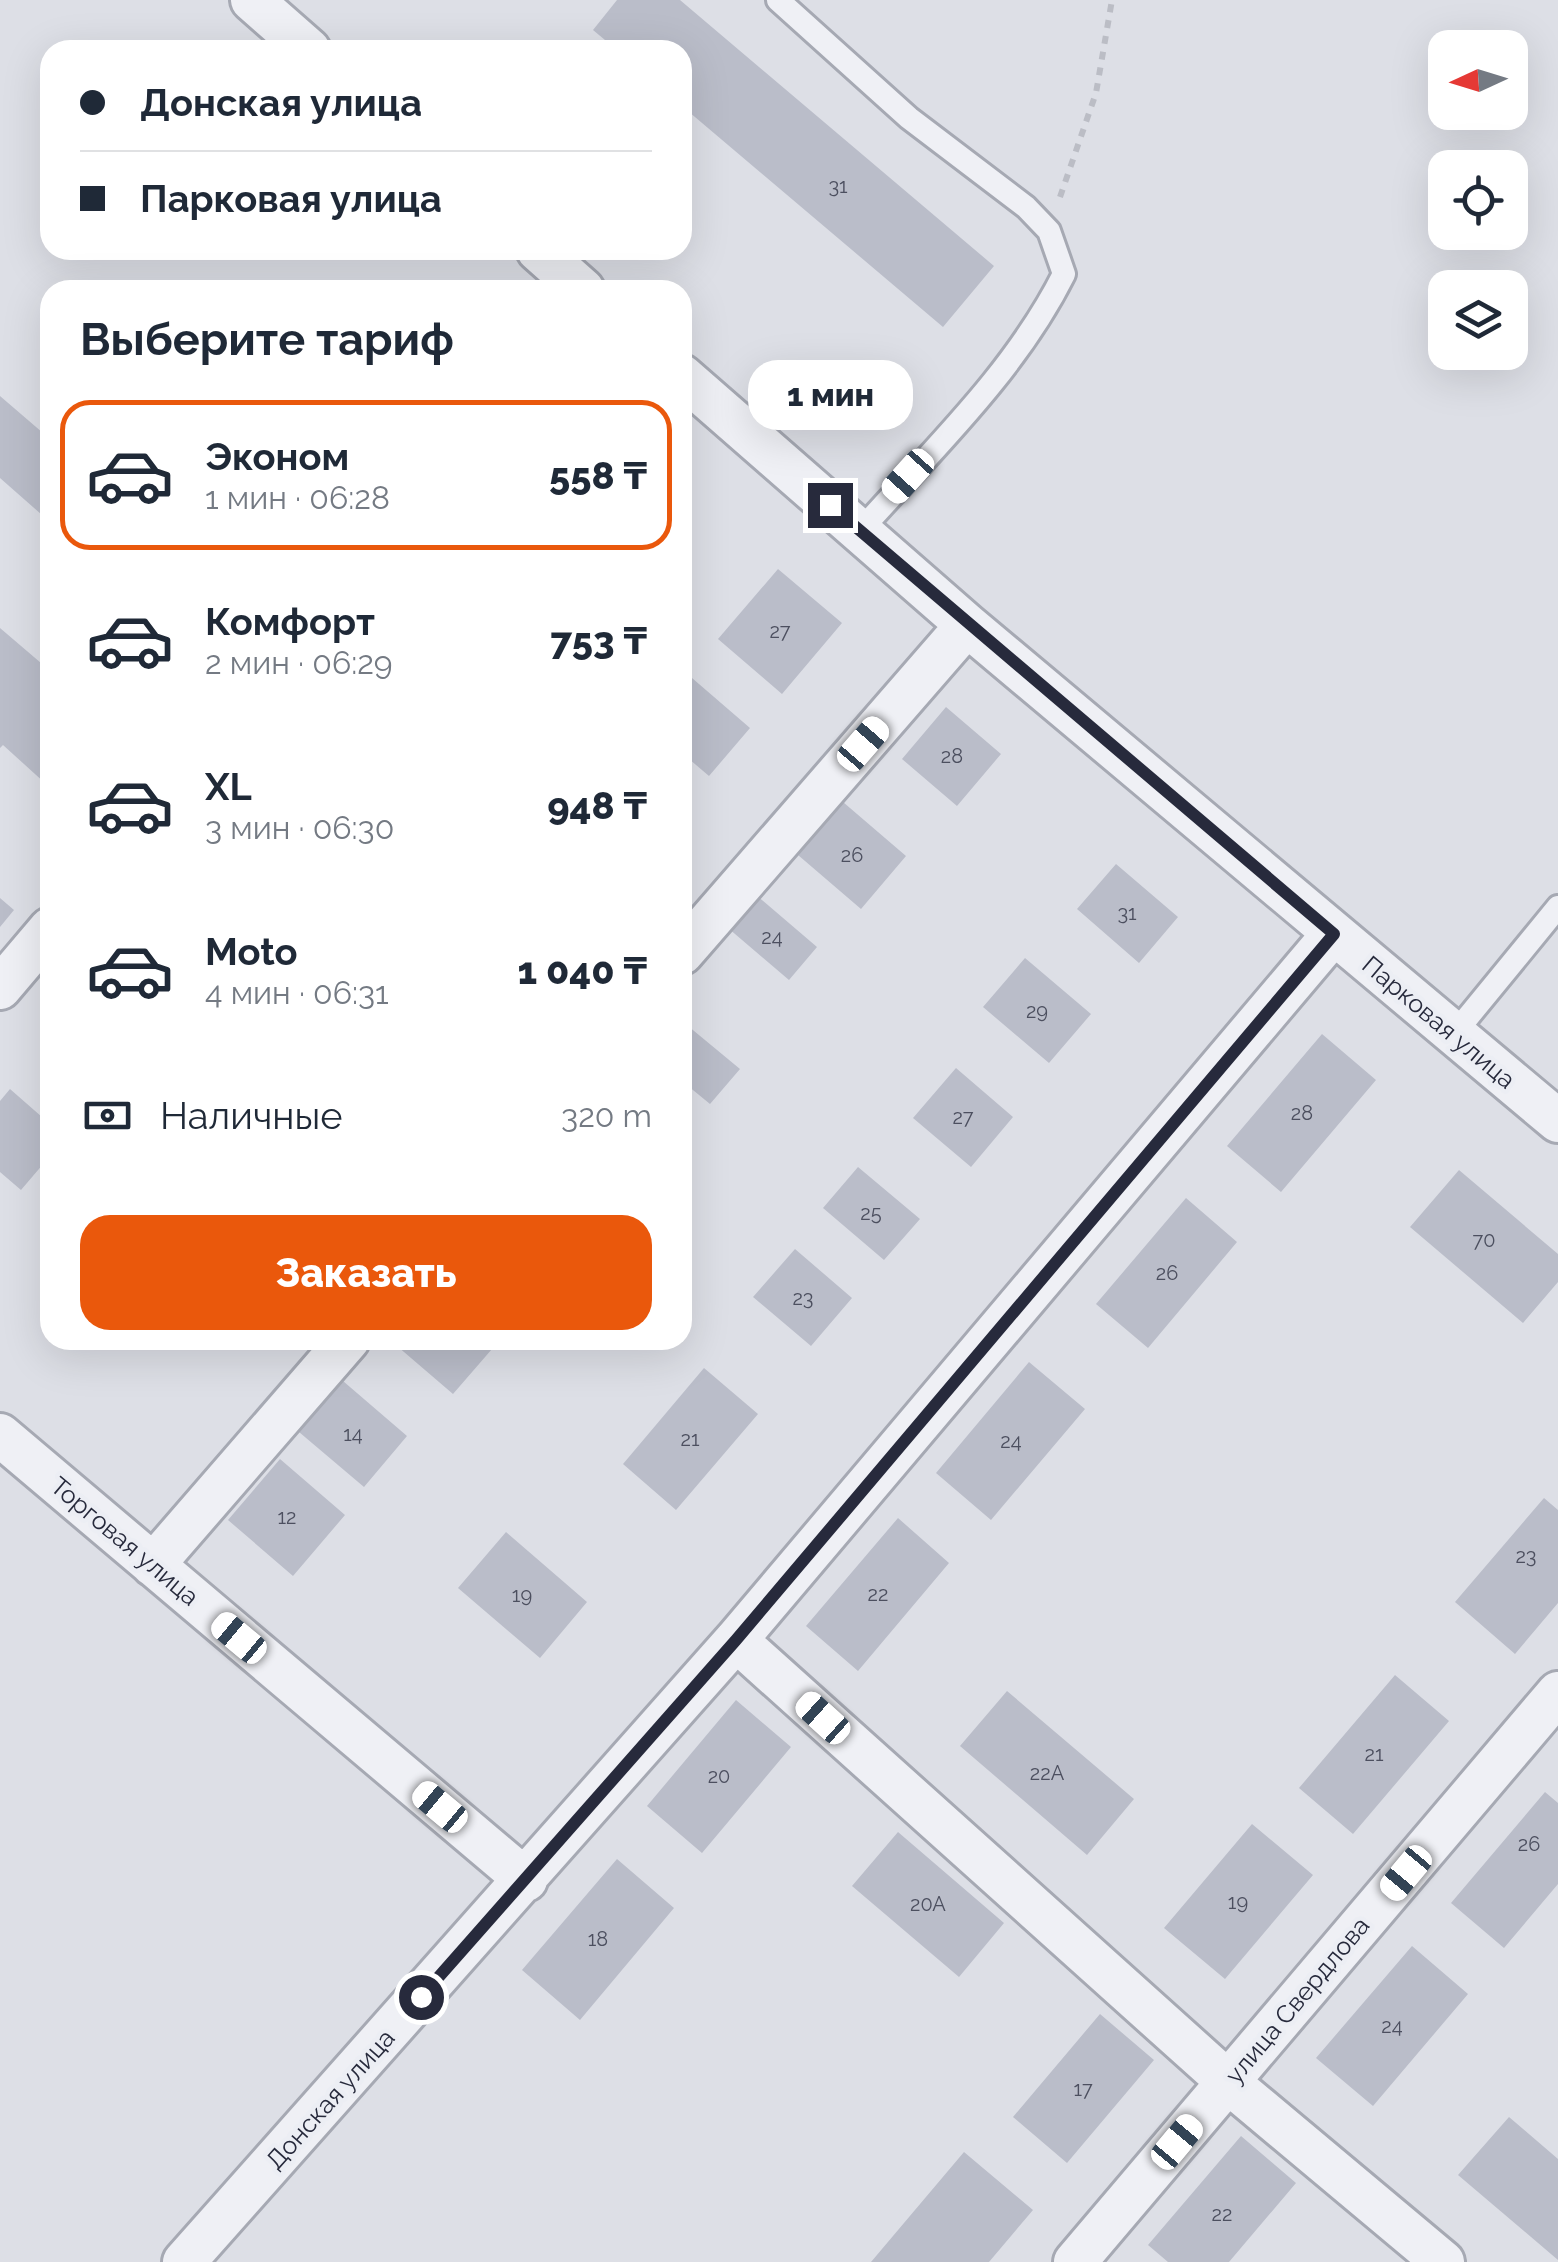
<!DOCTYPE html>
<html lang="ru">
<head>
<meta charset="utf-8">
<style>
  body { margin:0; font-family:Raleway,sans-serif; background:#f2f2f3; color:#1f2937; height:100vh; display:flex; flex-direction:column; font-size:38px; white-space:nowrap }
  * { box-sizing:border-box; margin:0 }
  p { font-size:32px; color:#747a83 }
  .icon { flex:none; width:55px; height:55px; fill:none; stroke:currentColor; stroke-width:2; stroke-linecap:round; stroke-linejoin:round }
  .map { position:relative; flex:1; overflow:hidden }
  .side { position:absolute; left:40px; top:280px; width:652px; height:1070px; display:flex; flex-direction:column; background:#fff; border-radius:30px; box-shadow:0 10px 40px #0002 }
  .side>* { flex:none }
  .banner { position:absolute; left:40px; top:40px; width:652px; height:220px; border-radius:30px; box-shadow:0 10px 40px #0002; display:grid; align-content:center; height:220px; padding:0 40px; background:#fff }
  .needle { width:65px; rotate:266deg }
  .controls { position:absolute; left:1428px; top:30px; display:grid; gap:20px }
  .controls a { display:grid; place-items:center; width:100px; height:100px; border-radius:20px; background:#fff; box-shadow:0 10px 40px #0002; font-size:50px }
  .end { position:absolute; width:45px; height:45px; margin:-22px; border:12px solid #272a3c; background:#fff; box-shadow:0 0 0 5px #fff }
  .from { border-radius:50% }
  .bubble { position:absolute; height:70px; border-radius:30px; background:#fff; box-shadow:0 10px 40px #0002; font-size:32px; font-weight:800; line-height:70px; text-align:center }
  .car { position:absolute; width:30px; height:60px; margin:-30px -15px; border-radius:12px; box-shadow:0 0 8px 2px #0007; background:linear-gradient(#fff 24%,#345 0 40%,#fff 0 76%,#345 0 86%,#fff 0) }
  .banner b { display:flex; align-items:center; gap:35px; height:95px; font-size:38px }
  .banner b+b { border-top:2px solid #e0e1e3 }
  .banner i { width:25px; height:25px; background:#1f2937 }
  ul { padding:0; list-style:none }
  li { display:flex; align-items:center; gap:30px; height:150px; margin:0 20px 15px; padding:0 20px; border:5px solid transparent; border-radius:30px }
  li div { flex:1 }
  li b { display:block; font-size:38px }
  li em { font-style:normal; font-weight:800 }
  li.active { border-color:#ea580c }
  li>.icon { width:90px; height:90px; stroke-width:1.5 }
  h2 { padding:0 40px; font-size:45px; line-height:120px }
  .pay { display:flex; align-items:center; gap:25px; height:110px; padding:0 40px; font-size:38px }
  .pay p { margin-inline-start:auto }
  .cta { display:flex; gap:20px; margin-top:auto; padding:20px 40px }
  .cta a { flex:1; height:115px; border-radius:30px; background:#ea580c; color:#fff; font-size:40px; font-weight:800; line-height:115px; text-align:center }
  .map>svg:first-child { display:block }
  .building { fill:#babdc9 }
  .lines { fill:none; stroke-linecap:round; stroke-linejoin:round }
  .service-casing { stroke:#a6a9b3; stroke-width:28 }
  .minor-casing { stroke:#a6a9b3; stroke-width:48 }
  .path { stroke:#bbbdc5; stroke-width:6; stroke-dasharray:8 8; stroke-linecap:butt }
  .service { stroke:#eff0f5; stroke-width:22 }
  .minor { stroke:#eff0f5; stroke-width:42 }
  .route { stroke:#272a3c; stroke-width:12 }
  .labels { text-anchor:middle; stroke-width:9; stroke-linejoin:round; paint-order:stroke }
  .number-label { font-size:20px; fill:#4c4f5f }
  .street-label { font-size:25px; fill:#272a3c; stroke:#eceef4 }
</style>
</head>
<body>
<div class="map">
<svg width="1558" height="2262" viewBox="0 0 1558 2262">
  <rect width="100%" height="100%" fill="#dddfe6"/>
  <path class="building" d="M617 0H680L994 266 943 327 682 106V50H617L593 30Z
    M0 396 50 439V522L0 478Z
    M778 569 842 623 782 694 718 639Z
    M0 628 48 669 50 666 46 784 3 745 0 748Z
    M692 678 750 728 709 776 682 753V689Z
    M946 707 1001 754 957 806 902 759Z
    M843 802 906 856 861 909 798 855Z
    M1116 864 1178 917 1139 963 1077 909Z
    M756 895 817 947 789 980 728 928Z
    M0 898 14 910 0 927Z
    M1025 958 1091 1014 1049 1063 983 1007Z
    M682 1021 740 1069 710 1104 682 1081Z
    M1322 1034 1376 1080 1281 1192 1227 1146Z
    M956 1068 1013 1117 971 1167 913 1118Z
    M10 1089 50 1124V1156L21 1190 0 1172V1101Z
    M858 1167 920 1219 884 1260 823 1208Z
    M1459 1170 1558 1254V1282L1523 1323 1410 1227Z
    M1186 1198 1237 1242 1148 1348 1096 1304Z
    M795 1249 852 1298 811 1346 753 1297Z
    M390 1340H482L492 1349 453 1394Z
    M1029 1362 1085 1409 991 1520 936 1473Z
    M704 1368 758 1414 676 1510 623 1464Z
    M343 1381 407 1436 364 1487 299 1432Z
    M280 1459 345 1515 293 1576 228 1520Z
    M1544 1498 1558 1510V1603L1515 1654 1455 1602Z
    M898 1518 949 1563 858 1671 806 1626Z
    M506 1532 587 1602 540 1658 458 1588Z
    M1395 1675 1449 1721 1353 1834 1299 1788Z
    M1007 1691 1134 1799 1087 1855 960 1746Z
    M736 1700 791 1747 702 1853 647 1806Z
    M1545 1792 1558 1803V1884L1504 1948 1451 1903Z
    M1252 1824 1313 1875 1225 1979 1164 1928Z
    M898 1832 1004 1923 959 1977 852 1886Z
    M617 1859 674 1908 580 2020 522 1970Z
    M1412 1946 1468 1994 1373 2106 1316 2058Z
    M1100 2014 1154 2060 1067 2163 1013 2117Z
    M1509 2117 1558 2159V2260L1458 2175Z
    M1241 2136 1296 2183 1229 2262H1168L1148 2245Z
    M964 2152 1033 2210 989 2262H871Z"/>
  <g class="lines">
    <g class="service-casing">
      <path id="service" d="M778 0 909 118 1026 207 1049 231 1064 274C1015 372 932 450 860 531
        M1454 1034 1558 907"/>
    </g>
    <g class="minor-casing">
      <path id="minor" d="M252 0 309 50
        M538 250 583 290
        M682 376 967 625 1558 1121
        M682 953 967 625
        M0 988 50 929
        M0 1435 526 1880
        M153 1565 348 1340
        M736 1640 1228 2082 1443 2262
        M184 2262 736 1640 1334 933
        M1075 2262 1558 1693"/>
    </g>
    <path class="path" d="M1060 197 1096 93 1112 0"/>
    <use href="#service" class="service"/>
    <use href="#minor" class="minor"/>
  </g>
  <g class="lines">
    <path class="route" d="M421 1997 736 1640 1334 934 830 505"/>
  </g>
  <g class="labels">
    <g class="number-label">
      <text x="838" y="193">31</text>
      <text x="780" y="638">27</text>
      <text x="952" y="763">28</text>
      <text x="852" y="862">26</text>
      <text x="1127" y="920">31</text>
      <text x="772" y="944">24</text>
      <text x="1037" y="1018">29</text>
      <text x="1302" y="1120">28</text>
      <text x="963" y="1124">27</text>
      <text x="871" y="1220">25</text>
      <text x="1484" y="1247">70</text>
      <text x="1167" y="1280">26</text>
      <text x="803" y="1305">23</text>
      <text x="353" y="1441">14</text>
      <text x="690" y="1446">21</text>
      <text x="1011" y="1448">24</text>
      <text x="287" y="1524">12</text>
      <text x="1526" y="1563">23</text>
      <text x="878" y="1601">22</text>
      <text x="522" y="1602">19</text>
      <text x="1374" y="1761">21</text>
      <text x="1047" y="1780">22А</text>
      <text x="719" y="1783">20</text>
      <text x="1529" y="1851">26</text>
      <text x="1238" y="1909">19</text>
      <text x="928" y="1911">20А</text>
      <text x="598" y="1946">18</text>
      <text x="1392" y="2033">24</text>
      <text x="1083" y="2096">17</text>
      <text x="1222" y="2221">22</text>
    </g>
    <g class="street-label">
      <text transform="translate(1439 1022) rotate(40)" y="9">Парковая улица</text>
      <text transform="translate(125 1541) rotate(40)" y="9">Торговая улица</text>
      <text transform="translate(1297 2000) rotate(-50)" y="9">улица Свердлова</text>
      <text transform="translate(330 2099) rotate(-48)" y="9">Донская улица</text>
    </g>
  </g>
</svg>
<div class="controls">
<a><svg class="needle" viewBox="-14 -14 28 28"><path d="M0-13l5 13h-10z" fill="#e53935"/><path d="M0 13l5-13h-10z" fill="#747a83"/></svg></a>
<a><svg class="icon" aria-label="locate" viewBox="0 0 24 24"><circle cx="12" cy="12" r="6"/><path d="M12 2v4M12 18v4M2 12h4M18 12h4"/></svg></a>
<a><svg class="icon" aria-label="layers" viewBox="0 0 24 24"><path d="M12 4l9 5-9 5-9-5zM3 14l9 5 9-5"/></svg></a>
</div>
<i class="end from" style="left:421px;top:1997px"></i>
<i class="end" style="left:830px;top:505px"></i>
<div class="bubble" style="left:748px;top:360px;width:165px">1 мин</div>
<i class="car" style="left:908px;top:476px;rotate:222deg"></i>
<i class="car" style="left:863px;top:744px;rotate:41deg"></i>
<i class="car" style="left:239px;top:1638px;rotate:310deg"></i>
<i class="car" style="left:823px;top:1718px;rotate:312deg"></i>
<i class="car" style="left:440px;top:1807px;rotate:310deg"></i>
<i class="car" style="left:1406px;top:1873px;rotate:220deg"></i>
<i class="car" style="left:1177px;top:2142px;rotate:40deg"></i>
<div class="banner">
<b><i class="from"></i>Донская улица</b>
<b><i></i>Парковая улица</b>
</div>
<section class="side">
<h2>Выберите тариф</h2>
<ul>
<li class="active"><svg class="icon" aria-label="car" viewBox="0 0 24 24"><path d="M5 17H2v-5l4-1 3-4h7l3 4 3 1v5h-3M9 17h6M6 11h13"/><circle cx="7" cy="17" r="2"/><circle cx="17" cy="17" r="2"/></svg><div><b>Эконом</b><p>1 мин · 06:28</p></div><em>558 ₸</em></li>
<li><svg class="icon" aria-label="car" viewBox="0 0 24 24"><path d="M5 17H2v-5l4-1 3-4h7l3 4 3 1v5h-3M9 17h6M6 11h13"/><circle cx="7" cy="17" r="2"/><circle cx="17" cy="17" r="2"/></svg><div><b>Комфорт</b><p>2 мин · 06:29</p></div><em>753 ₸</em></li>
<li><svg class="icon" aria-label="car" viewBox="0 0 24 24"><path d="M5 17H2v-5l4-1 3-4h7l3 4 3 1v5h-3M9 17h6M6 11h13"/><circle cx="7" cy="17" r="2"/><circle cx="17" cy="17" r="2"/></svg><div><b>XL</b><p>3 мин · 06:30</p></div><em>948 ₸</em></li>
<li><svg class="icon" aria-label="car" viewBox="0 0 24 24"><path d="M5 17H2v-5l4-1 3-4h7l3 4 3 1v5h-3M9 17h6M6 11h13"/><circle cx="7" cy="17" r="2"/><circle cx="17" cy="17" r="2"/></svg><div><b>Moto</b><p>4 мин · 06:31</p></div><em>1 040 ₸</em></li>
</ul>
<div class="pay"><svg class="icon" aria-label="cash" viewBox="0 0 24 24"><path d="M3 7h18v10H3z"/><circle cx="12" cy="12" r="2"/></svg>Наличные<p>320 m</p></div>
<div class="cta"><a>Заказать</a></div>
</section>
</div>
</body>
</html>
